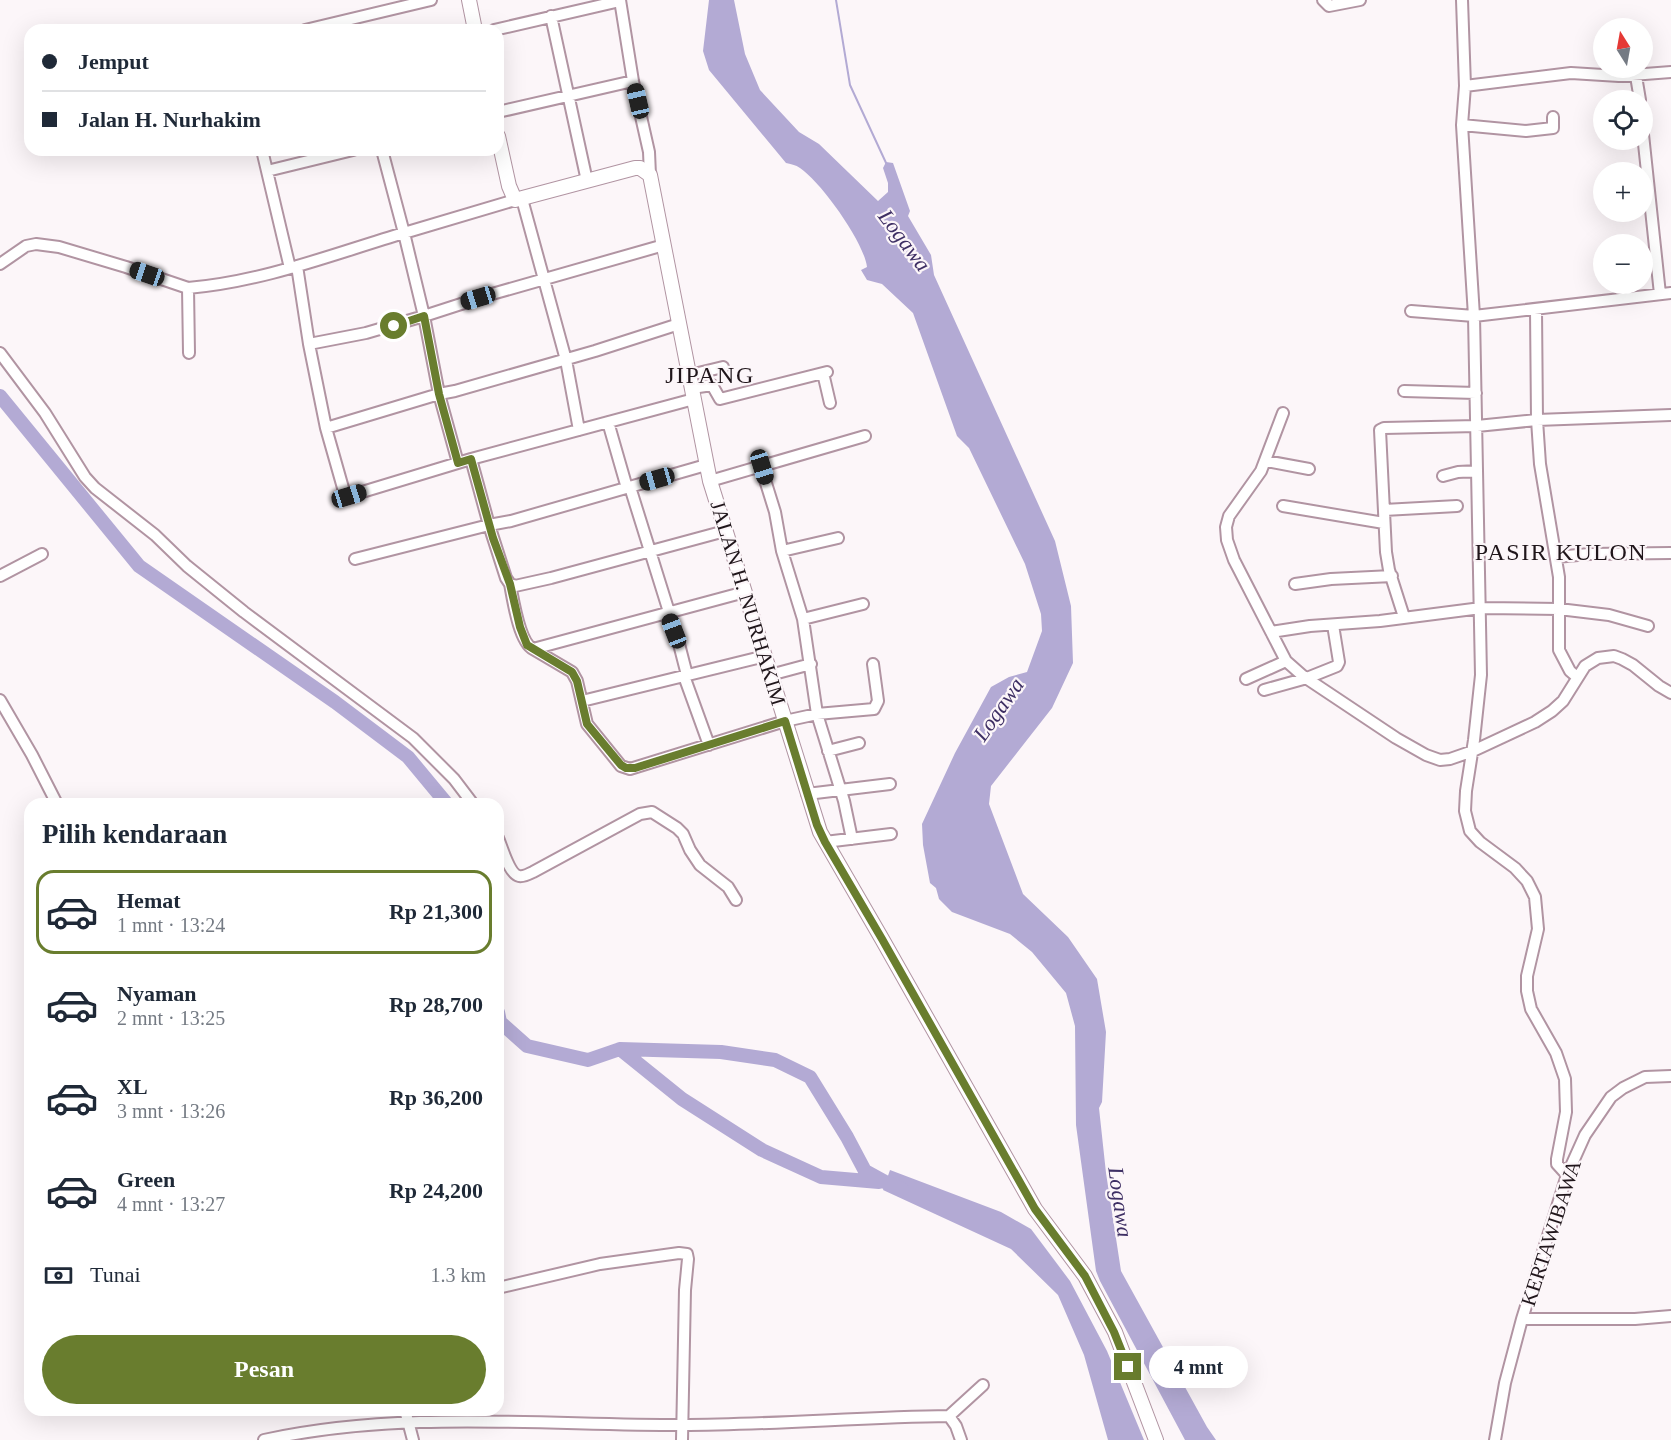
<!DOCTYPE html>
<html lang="id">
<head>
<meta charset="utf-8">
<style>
  body { margin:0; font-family:Georgia,serif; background:#f2f2f3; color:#1f2937; height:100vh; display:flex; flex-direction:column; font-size:22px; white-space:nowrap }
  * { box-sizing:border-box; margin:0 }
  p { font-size:20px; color:#747a83 }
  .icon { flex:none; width:33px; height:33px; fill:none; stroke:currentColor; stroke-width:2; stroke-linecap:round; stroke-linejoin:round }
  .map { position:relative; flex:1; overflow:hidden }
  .details { position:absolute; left:24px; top:798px; width:480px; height:618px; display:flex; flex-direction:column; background:#fff; border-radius:18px; box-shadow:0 6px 24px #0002 }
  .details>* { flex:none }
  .guide { position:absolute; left:24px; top:24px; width:480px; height:132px; border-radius:18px; box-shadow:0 6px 24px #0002; display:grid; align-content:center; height:132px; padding:0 18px; background:#fff }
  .needle { width:39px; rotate:349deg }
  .controls { position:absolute; left:1593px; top:18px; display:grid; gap:12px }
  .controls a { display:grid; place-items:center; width:60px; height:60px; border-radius:50%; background:#fff; box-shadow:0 6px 24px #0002; font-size:30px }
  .end { position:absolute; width:27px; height:27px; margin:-14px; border:8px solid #697d2e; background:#fff; box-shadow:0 0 0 3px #fff }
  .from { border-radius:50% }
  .bubble { position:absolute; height:42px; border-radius:21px; background:#fff; box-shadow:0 6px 24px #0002; font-size:20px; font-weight:600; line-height:42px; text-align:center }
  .car { position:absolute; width:18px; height:36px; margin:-18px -9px; border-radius:8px; box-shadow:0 0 4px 2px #0007; background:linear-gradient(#222 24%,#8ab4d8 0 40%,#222 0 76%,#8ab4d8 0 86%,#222 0) }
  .guide b { display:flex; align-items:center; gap:21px; height:57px; font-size:22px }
  .guide b+b { border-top:2px solid #e0e1e3 }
  .guide i { width:15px; height:15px; background:#1f2937 }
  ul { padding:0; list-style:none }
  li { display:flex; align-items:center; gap:18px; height:84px; margin:0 12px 9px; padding:0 6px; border:3px solid transparent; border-radius:18px }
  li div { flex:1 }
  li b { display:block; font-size:22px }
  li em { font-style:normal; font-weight:600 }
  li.active { border-color:#697d2e }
  li>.icon { width:54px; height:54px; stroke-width:1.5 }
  h2 { padding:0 18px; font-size:27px; line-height:72px }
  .pay { display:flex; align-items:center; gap:15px; height:66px; padding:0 18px; font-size:22px }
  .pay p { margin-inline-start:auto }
  .primary-button { display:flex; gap:12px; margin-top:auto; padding:12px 18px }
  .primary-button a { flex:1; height:69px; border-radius:36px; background:#697d2e; color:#fff; font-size:24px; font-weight:600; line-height:69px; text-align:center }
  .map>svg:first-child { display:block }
  .water { fill:#b3aad4 }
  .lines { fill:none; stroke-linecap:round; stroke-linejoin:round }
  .stream { stroke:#b3aad4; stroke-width:2 }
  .river { stroke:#b3aad4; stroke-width:14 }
  .minor-casing { stroke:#b194a2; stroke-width:14 }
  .major-casing { stroke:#b194a2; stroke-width:16 }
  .minor { stroke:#fff; stroke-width:10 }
  .major { stroke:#fff; stroke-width:14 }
  .route { stroke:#697d2e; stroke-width:8 }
  .labels { text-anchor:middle; stroke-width:4.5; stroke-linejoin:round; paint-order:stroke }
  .street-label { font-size:21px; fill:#20161b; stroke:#fcf6f9 }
  .water-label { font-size:22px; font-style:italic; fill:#3e2f64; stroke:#fcf6f9 }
  .quarter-label { font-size:24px; letter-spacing:1.5px; fill:#20161b; stroke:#fcf6f9 }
</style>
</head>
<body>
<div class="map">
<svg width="1671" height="1440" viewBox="0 0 1671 1440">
  <rect width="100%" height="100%" fill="#fcf6f9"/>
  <path class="water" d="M709 0H734L745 54 760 90 799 132 819 144 878 201 888 192V183L883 168 886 162 893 163 910 211 908 216 931 255 934 275 1055 541 1071 606 1073 663 1052 708 991 786 989 804 1023 894 1068 937 1097 979 1106 1032 1102 1102 1099 1108 1106 1173 1121 1271 1207 1427 1216 1440H1185L1100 1281 1096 1271 1076 1125 1075 1026 1066 993 1032 952 1010 934 952 912 939 899 936 888 930 883 923 845 922 824 955 753 991 687 1009 677 1027 672 1042 631 1041 614 1025 564 969 448 957 436 913 313 882 284 867 280 861 270 867 267C864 242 821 182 800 168 796 165 790 164 786 163L709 70 703 51Z
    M890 1170 1001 1212 1031 1229 1070 1281 1107 1351 1144 1440H1108L1084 1355 1058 1295 1011 1249 883 1190Z"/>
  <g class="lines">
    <path class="stream" d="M836 0 850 85 887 165"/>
    <path class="river" d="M0 396 139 566 335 702 408 757 447 804
      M498 1012 500 1022 527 1046 588 1060 620 1049 721 1052 775 1060 810 1077 847 1137 865 1171 885 1182 902 1189
      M620 1049 682 1099 762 1150 821 1177 879 1182"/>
    <g class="minor-casing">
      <path id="minor" d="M620 0 633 81 649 152 650 175
        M1323 0 1329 6 1360 0
        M1462 0 1465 86 1462 125 1474 316 1671 293
        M551 16 587 181
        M305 30 431 0
        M494 30 620 1
        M1636 76 1640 100
        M1465 86 1571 73 1619 76 1671 72
        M498 112 633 81
        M1462 125 1526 131 1553 128V117
        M1642 125 1660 294
        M262 150 290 268
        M267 171 353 150
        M522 199 566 360 579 430
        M515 200 404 233 424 316 492 294 664 245
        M0 264 26 246 36 244 59 247 126 267 188 288 189 353
        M297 266 309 344 366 333 424 316 439 394 455 391 595 351 679 324
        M188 288C262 282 333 254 404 233L382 150
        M1536 310 1537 420 1540 464 1559 577V650L1570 671 1577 677
        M1411 311 1474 316 1481 675 1474 740 1466 791 1465 811 1470 831 1480 842 1515 868 1527 881 1535 897 1538 929 1527 976V991L1531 1009 1556 1053 1565 1079 1566 1112 1557 1159V1164L1567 1175
        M309 344 326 428 439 394 458 463
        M0 353 45 413 85 477 95 488 155 535 187 566 244 612 413 738 454 779 473 804
        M823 373 830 403
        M690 375 723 367
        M692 388 712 385 720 399 827 372
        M1404 391 1476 393
        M1283 413 1261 471 1229 516 1226 527 1227 540 1234 560 1286 661 1303 676 1396 738 1426 755 1440 760 1450 759 1473 751 1535 722 1552 711 1563 701 1585 666 1598 658 1614 656 1622 659 1633 665 1659 686 1671 693
        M608 422 627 488
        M326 428 345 495 349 496 471 459 694 399
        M471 459 489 525 511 521 706 465
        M1266 461 1309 469
        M761 467 775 512 782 551 803 619 817 714 844 801 852 839
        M1443 476 1458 472 1477 471
        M710 481 865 436
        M630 487 679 644 687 675
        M1283 506 1384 523
        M1384 510 1457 506
        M782 551 838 538
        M1556 557 1589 554 1671 553
        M355 559 489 525 506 578 510 584 515 586 551 578 725 531
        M0 576 42 554
        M510 584C513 599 519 642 533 649
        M1295 584 1331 579 1392 576
        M745 592 533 649 572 672 577 681 587 724 621 766 630 769 785 721 817 714 874 709 878 701 873 664
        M1404 617 1389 570 1386 552 1380 430 1384 428 1477 426 1537 420 1671 415
        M803 619 863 604
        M1271 632 1310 626 1380 621 1481 608 1559 609 1609 615 1648 626
        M770 675 811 664
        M684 676 709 745
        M1246 679 1286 661
        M1264 690 1307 678 1337 666 1339 662 1333 625
        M0 700 32 755 57 804
        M582 701 765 656
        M828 751 859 743
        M807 794 890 784
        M498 838C502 847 509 874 519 876 523 877 529 874 533 872L640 814 652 812 677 828 683 834 690 850 700 865 728 887 736 900
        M825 842 891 834
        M498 1288 600 1264 679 1253 687 1254 688 1259 685 1290 682 1440
        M1522 1319H1635L1671 1316
        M405 1410 413 1440
        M949 1416 983 1385
        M264 1440C401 1410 542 1425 681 1425 771 1425 860 1417 949 1416L956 1426 961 1440
        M1495 1440 1505 1383 1522 1319 1567 1175 1585 1135 1611 1097 1623 1088 1645 1077 1671 1076"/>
    </g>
    <g class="major-casing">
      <path id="major" d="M469 0 475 30
        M498 136 509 186 515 200 635 168H640L650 175 710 481 820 832 882 939 1035 1209 1085 1276 1115 1332 1156 1440"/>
    </g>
    <use href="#minor" class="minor"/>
    <use href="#major" class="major"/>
  </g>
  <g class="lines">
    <path class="route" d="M394 326 424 316 439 394 458 463 471 459 493 538 510 584 520 627 527 645 572 672 577 681 587 724 621 765 626 768H635L785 721 817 825 825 842 882 939 1035 1209 1085 1276 1114 1332 1128 1367"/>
  </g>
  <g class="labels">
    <g class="street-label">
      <text transform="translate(748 603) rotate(73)" y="7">JALAN H. NURHAKIM</text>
      <text transform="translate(1551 1233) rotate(-72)" y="7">KERTAWIBAWA</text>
    </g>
    <g class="water-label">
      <text transform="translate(905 240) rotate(53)" y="8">Logawa</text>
      <text transform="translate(998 709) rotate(-55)" y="8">Logawa</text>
      <text transform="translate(1121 1202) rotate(82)" y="8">Logawa</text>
    </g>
    <g class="quarter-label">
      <text x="710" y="383">JIPANG</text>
      <text x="1561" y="560">PASIR KULON</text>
    </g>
  </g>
</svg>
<div class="controls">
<a><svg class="needle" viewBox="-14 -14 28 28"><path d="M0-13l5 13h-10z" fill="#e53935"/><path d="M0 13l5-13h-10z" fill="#747a83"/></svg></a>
<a><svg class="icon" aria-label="locate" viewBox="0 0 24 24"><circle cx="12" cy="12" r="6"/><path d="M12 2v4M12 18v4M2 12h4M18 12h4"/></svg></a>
<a>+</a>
<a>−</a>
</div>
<i class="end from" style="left:394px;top:326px"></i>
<i class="end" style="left:1128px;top:1367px"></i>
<div class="bubble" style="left:1149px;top:1346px;width:99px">4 mnt</div>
<i class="car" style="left:638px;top:101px;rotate:347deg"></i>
<i class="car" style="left:147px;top:274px;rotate:289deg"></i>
<i class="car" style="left:478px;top:298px;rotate:253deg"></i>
<i class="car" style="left:762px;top:467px;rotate:163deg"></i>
<i class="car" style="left:657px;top:479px;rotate:254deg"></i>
<i class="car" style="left:349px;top:496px;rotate:73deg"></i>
<i class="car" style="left:674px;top:631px;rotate:339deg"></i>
<div class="guide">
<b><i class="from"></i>Jemput</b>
<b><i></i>Jalan H. Nurhakim</b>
</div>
<section class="details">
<h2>Pilih kendaraan</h2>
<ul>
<li class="active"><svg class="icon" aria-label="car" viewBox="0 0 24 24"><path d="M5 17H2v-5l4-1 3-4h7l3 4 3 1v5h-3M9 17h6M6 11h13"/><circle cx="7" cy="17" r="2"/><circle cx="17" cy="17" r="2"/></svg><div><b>Hemat</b><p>1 mnt · 13:24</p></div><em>Rp 21,300</em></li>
<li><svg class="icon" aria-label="car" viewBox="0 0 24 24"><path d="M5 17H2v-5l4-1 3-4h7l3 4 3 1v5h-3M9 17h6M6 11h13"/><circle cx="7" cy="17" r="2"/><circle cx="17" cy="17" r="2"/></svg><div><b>Nyaman</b><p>2 mnt · 13:25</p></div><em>Rp 28,700</em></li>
<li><svg class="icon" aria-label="car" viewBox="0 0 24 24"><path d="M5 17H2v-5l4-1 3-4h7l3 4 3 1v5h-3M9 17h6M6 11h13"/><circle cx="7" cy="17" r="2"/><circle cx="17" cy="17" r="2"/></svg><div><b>XL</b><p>3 mnt · 13:26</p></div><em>Rp 36,200</em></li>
<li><svg class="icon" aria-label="car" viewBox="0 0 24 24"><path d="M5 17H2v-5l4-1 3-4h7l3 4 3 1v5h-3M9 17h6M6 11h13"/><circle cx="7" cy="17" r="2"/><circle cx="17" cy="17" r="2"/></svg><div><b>Green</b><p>4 mnt · 13:27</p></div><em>Rp 24,200</em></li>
</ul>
<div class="pay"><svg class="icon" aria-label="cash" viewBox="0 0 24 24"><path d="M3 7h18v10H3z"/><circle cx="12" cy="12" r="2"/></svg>Tunai<p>1.3 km</p></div>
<div class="primary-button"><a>Pesan</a></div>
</section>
</div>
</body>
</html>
